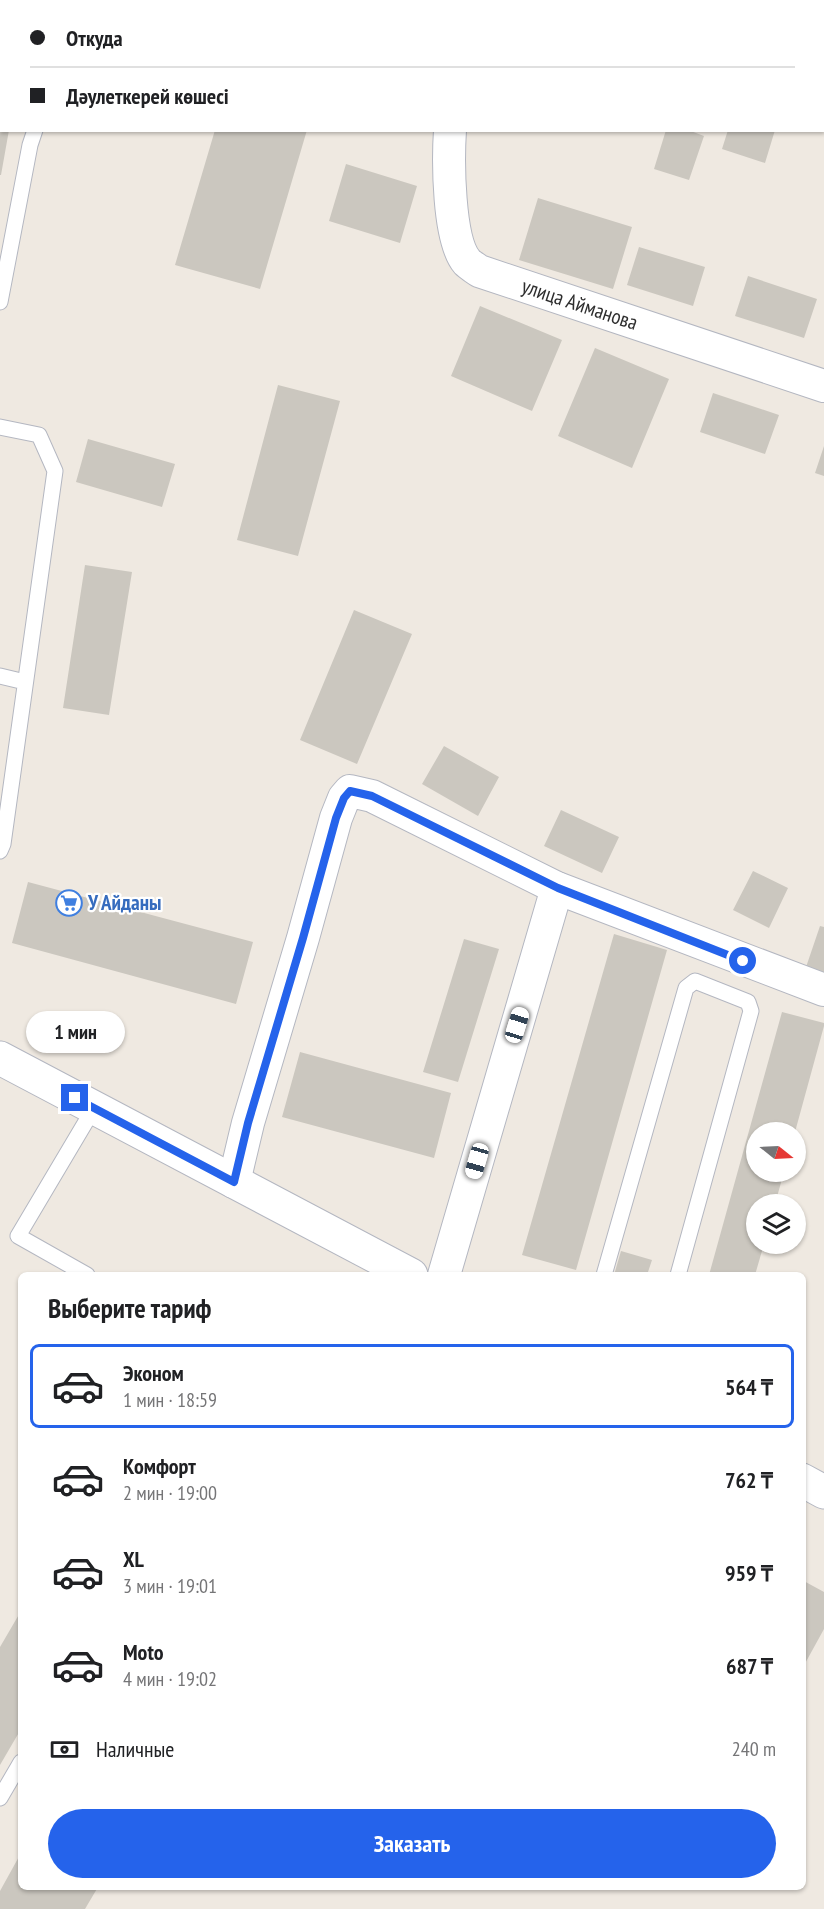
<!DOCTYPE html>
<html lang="ru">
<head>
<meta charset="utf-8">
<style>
  body { margin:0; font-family:"PT Sans Narrow",sans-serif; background:#f2f2f2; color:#202124; height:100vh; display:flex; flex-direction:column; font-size:22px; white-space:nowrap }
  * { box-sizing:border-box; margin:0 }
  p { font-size:20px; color:#757577 }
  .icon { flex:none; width:33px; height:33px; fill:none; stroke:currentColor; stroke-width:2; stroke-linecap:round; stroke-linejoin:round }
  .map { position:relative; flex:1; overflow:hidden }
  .sheet { position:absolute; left:18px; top:1272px; width:788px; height:618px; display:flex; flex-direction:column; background:#fff; border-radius:9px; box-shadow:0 2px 4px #0004 }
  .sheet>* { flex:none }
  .guide { position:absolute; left:0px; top:0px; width:825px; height:132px; box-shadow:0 2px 4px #0004; display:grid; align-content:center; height:132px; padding:0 30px; background:#fff }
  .needle { width:39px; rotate:108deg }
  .fabs { position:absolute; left:746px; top:1122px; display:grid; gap:12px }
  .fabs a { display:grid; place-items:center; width:60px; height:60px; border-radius:50%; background:#fff; box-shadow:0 2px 4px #0004; font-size:30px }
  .end { position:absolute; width:27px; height:27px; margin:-14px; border:8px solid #2563eb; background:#fff; box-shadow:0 0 0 3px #fff }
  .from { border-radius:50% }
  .bubble { position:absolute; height:42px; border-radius:21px; background:#fff; box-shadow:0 2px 4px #0004; font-size:20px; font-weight:700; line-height:42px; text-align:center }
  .car { position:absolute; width:18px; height:36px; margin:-18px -9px; border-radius:8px; box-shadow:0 0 4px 2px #0007; background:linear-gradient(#fff 24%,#345 0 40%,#fff 0 76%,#345 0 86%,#fff 0) }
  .guide b { display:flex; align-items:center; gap:21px; height:57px; font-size:22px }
  .guide b+b { border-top:2px solid #e0e0e0 }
  .guide i { width:15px; height:15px; background:#202124 }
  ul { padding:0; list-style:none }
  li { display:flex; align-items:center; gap:18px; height:84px; margin:0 12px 9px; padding:0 18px; border:3px solid transparent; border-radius:9px }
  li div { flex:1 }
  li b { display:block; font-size:22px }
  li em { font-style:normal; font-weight:700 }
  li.current { border-color:#2563eb }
  li>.icon { width:54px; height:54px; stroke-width:1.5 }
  h2 { padding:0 30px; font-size:27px; line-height:72px }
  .pay { display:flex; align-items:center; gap:15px; height:66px; padding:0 30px; font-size:22px }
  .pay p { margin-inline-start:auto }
  .button { display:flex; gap:12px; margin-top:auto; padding:12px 30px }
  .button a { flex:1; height:69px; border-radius:36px; background:#2563eb; color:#fff; font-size:24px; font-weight:700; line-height:69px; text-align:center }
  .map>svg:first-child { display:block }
  .building { fill:#cbc7bf }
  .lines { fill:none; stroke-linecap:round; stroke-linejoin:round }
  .service-casing { stroke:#b4b7c1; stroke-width:17 }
  .minor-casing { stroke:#b4b7c1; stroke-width:34 }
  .secondary-casing { stroke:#b4b7c1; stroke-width:35 }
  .service { stroke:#fff; stroke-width:15 }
  .minor { stroke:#fff; stroke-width:32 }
  .secondary { stroke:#fff; stroke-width:33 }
  .route { stroke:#2563eb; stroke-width:8 }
  .labels { text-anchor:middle; stroke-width:4.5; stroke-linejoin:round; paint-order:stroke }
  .street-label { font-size:21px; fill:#2e2e2e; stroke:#fff }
  .shop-label { font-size:21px; font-weight:bold; fill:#366cbe; stroke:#fff; text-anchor:start }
</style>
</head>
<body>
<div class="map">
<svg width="824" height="1909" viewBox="0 0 824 1909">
  <rect width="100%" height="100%" fill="#efe9e1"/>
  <path class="building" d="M0 130H9L1 175H0Z
    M215 130H307L260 289 175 265Z
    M666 130H688L704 136 689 180 654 169Z
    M728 130H775L765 163 722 149Z
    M346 164 417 186 400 243 329 221Z
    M538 198 632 227 613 289 519 260Z
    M639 247 705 267 693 306 627 285Z
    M748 276 817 299 804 338 735 316Z
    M480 306 562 340 532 411 451 376Z
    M595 348 669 379 632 468 558 436Z
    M278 385 340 401 298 556 237 540Z
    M713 393 779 415 765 454 700 432Z
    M88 439 175 464 162 507 76 482Z
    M824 446V476L815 473Z
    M85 565 132 572 109 715 63 708Z
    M354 610 412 634 357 764 300 740Z
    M444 746 499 777 478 816 422 784Z
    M561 810 619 837 602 873 544 846Z
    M753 871 788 888 769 928 733 910Z
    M28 882 253 942 236 1004 12 943Z
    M820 926 824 927V980L804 973Z
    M614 934 667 950 576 1270 522 1255Z
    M464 939 499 949 458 1082 423 1072Z
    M782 1012 824 1023V1026L795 1132H756V1172H784L775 1204H756V1244H764L755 1275H709Z
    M300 1052 451 1093 434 1158 282 1117Z
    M621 1251 652 1260 647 1275H614Z
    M802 1580 824 1592V1629L802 1669Z
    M21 1611V1729L0 1765V1647Z
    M21 1853V1887H98L85 1909H0V1891Z"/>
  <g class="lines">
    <g class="service-casing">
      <path id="service" d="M155 2V0
        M0 7 2 8
        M0 302 30 145 35 130
        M0 427 39 435 55 471 3 844 0 851
        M0 676 25 682
        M87 1275 18 1236 94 1108
        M604 1275 686 988 695 981 748 1002 751 1011 678 1275
        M0 1798 21 1762"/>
    </g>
    <g class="minor-casing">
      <g id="minor">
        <path d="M687 0 692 2"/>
        <path d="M479 2 480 0"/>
        <path id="s1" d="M450 130C448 160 448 240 467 262 470 265 475 268 479 271L824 386"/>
        <path d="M234 1182 248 1123 303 938 336 818 344 798 350 791 372 796 557 888 824 990"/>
        <path d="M444 1275 557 888"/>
      </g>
    </g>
    <g class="secondary-casing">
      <path id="secondary" d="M0 1058 411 1275
        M802 1480 824 1492"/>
    </g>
    <use href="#service" class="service"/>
    <use href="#minor" class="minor"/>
    <use href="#secondary" class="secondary"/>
  </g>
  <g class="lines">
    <path class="route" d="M75 1098 234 1182 248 1123 303 938 336 818 344 798 350 791 372 796 558 888 743 961"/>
  </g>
  <defs>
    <g id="supermarket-ring" transform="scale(1.35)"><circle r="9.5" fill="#fff" stroke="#3f7fe0" stroke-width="1.5"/><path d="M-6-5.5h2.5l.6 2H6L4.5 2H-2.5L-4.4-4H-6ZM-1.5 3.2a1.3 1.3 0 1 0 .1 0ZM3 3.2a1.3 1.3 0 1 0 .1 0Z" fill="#3f7fe0"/></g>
  </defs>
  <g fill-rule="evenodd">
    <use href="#supermarket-ring" x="69" y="903"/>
  </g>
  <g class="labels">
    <g class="street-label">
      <text dy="7" stroke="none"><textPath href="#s1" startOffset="256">улица Айманова</textPath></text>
    </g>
    <g class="shop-label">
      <text x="88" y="910">У Айданы</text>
    </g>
  </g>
</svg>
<div class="fabs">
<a><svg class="needle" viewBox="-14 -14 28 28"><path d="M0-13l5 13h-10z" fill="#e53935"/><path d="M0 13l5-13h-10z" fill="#757577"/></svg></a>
<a><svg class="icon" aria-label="layers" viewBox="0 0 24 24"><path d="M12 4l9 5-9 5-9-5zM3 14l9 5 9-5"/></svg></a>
</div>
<i class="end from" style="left:743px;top:961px"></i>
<i class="end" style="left:75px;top:1098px"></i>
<div class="bubble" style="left:26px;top:1011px;width:99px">1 мин</div>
<i class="car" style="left:517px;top:1025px;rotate:17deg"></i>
<i class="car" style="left:477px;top:1161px;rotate:196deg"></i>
<div class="guide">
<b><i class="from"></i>Откуда</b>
<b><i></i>Дәулеткерей көшесі</b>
</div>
<section class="sheet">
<h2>Выберите тариф</h2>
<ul>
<li class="current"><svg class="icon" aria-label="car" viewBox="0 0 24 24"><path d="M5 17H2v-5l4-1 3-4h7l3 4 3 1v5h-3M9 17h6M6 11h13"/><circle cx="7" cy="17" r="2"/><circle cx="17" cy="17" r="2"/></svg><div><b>Эконом</b><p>1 мин · 18:59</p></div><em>564 ₸</em></li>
<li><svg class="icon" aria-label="car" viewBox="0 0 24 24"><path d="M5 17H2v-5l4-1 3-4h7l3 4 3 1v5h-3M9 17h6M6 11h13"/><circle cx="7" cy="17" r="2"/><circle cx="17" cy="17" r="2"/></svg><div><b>Комфорт</b><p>2 мин · 19:00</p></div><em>762 ₸</em></li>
<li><svg class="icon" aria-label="car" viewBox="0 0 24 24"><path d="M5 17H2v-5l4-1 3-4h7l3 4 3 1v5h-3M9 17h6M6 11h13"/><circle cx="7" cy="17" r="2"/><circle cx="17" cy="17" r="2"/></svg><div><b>XL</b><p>3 мин · 19:01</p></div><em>959 ₸</em></li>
<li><svg class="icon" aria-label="car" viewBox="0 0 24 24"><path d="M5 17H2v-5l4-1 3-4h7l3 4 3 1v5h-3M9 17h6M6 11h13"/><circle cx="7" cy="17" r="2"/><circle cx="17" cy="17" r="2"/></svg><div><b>Moto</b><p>4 мин · 19:02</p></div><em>687 ₸</em></li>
</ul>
<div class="pay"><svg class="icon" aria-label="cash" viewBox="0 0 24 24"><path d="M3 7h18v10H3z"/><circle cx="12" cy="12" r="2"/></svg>Наличные<p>240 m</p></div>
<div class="button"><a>Заказать</a></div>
</section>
</div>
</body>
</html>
